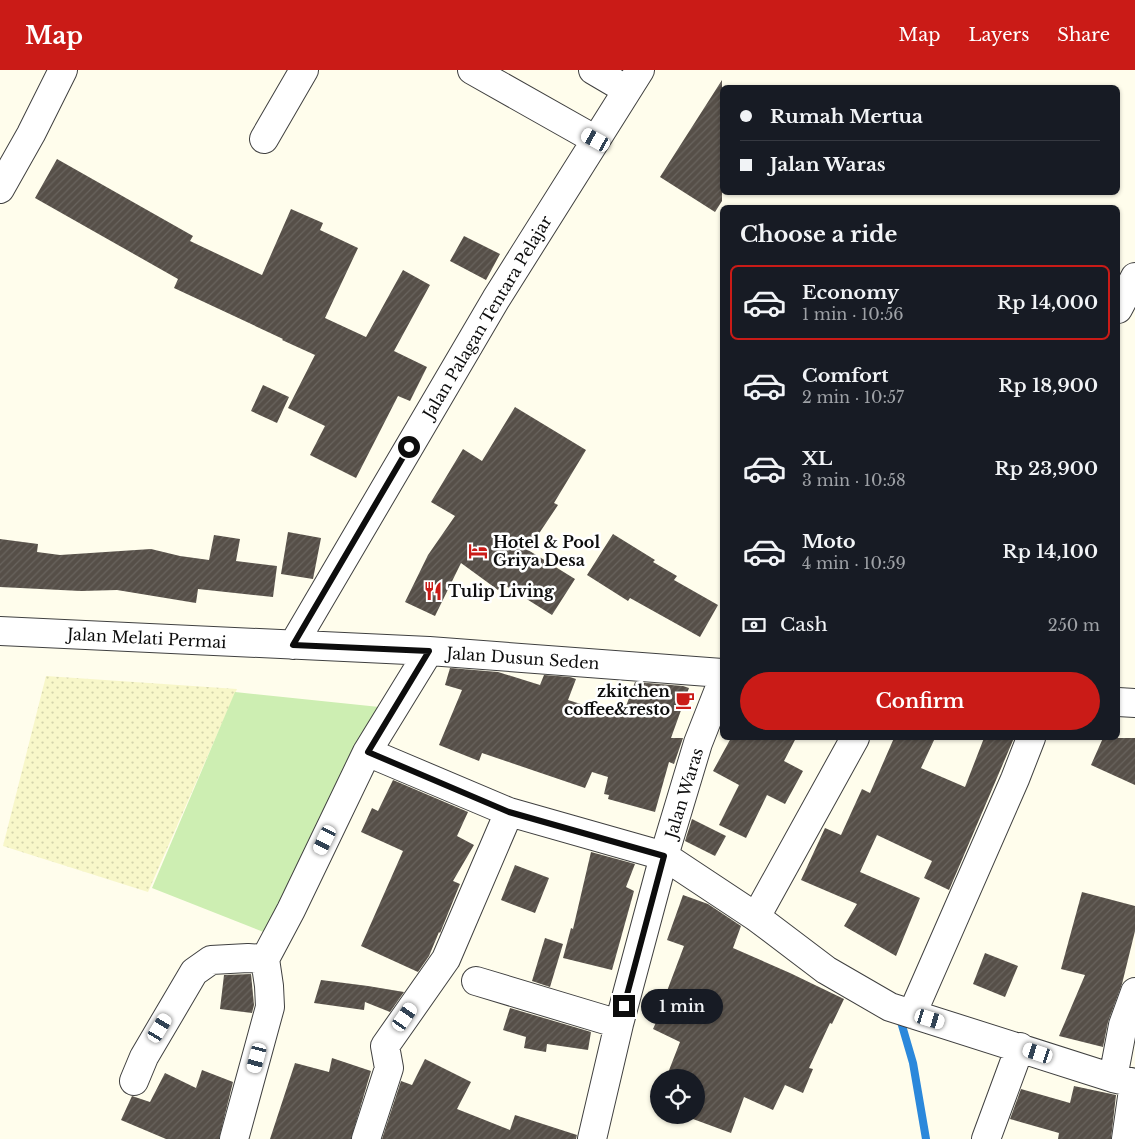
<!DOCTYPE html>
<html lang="en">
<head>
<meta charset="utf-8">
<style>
  body { margin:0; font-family:"Libre Baskerville",serif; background:#242831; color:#f1f3f6; height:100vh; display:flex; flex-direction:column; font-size:19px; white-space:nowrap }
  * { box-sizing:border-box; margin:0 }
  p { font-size:16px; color:#9ea1a6 }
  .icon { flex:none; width:28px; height:28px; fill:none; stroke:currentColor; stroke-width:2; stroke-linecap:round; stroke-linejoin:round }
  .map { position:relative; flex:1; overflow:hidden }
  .details { position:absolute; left:720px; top:135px; width:400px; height:535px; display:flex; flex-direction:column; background:#171b24; border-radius:8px; box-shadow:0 1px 4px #0004 }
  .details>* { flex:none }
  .top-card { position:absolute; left:720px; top:15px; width:400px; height:110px; border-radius:8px; box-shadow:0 1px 4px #0004; display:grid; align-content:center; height:110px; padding:0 20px; background:#171b24 }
  .fabs { position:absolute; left:650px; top:999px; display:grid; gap:10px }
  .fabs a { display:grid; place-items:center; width:55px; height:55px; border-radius:50%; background:#171b24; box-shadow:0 1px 4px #0004; font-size:25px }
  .end { position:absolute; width:22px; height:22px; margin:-11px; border:6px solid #0d0d0d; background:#fff; box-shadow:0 0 0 2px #fff }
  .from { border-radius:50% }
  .bubble { position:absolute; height:35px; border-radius:18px; background:#171b24; box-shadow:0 1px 4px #0004; font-size:16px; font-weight:600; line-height:35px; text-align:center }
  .car { position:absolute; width:15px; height:30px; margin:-15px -8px; border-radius:6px; box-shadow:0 0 4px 1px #0007; background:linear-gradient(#fff 24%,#345 0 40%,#fff 0 76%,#345 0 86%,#fff 0) }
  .top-card b { display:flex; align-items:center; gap:18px; height:48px; font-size:19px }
  .top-card b+b { border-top:1px solid #363941 }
  .top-card i { width:12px; height:12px; background:#f1f3f6 }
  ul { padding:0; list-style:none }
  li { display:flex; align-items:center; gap:15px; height:75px; margin:0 10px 8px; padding:0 10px; border:2px solid transparent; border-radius:8px }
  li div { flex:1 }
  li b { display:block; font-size:19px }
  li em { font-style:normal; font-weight:600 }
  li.selected { border-color:#ca1b17 }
  li>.icon { width:45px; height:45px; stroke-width:1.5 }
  h2 { padding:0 20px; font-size:22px; line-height:60px }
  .pay { display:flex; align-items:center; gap:12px; height:55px; padding:0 20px; font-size:19px }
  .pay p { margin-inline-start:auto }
  .action { display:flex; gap:10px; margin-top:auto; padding:10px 20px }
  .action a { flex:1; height:58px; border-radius:30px; background:#ca1b17; color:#fff; font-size:20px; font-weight:600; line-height:58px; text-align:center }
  header { display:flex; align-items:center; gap:30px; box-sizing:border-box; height:70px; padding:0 25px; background:#ca1b17; color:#fff }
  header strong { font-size:24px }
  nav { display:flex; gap:28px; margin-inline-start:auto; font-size:18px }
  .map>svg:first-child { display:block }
  .farmland { fill:url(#farmland-dots) }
  .grass { fill:#cdeeb2 }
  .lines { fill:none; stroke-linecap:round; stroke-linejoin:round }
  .stream { stroke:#2b88db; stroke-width:8 }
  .building { fill:url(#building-hatch) }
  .minor-casing { stroke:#404040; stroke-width:30 }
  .minor { stroke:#fff; stroke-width:28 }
  .route { stroke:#0d0d0d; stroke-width:6 }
  .labels { text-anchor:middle; stroke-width:5; stroke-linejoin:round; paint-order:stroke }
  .street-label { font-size:16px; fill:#0d0d0d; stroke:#fff }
  .poi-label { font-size:16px; font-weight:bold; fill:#0d0d0d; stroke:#fff; text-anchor:start }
</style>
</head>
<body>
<header>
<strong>Map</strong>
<nav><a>Map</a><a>Layers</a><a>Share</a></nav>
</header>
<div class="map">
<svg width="1135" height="1069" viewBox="0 0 1135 1069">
  <defs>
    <pattern id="farmland-dots" width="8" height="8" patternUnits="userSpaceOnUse" patternTransform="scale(1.25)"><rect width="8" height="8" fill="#f8f7c9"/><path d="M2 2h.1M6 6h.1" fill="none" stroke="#d3d3ab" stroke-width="1.8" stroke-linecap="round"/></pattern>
    <pattern id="building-hatch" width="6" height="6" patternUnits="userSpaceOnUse" patternTransform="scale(1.25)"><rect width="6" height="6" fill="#564f48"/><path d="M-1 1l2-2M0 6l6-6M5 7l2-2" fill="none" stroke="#69645e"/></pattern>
  </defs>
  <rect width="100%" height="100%" fill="#fffdec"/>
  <path class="farmland" d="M46 606 237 619 148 822 3 776Z"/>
  <path class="grass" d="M235 622 389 638 271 865 152 818Z"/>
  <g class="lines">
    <path class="stream" d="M903 946 901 952 913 993 926 1069"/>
  </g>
  <path class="building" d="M722 10V131L715 142 660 107Z
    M57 89 193 166 190 171 262 205 291 139 323 153 320 160 358 178 325 248 366 267 403 200 430 215 394 281 427 297 410 331 398 326 356 408 310 385 325 356 288 338 315 285 282 270 283 269 174 218 178 209 35 128Z
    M464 166 500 184 486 210 450 191Z
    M263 315 289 327 277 353 251 341Z
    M515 337 586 380 554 433 558 435 528 480 575 509 552 545 503 514 498 520 461 493 435 546 405 532 428 485 455 446 431 432 463 379 482 391Z
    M288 462 321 468 313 509 281 504Z
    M613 464 655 490 653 492 677 506 674 510 718 535 700 567 630 528 628 531 587 505Z
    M214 465 240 469 236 491 277 496 273 527 198 519 196 533 117 520 81 521 0 517V469L38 474 37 482 60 485 151 479 180 486 209 490Z
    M450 598 498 602 540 615 544 605 570 607 576 609 568 630 622 647 635 612 683 616 689 618 671 668H683L674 694 669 692 655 742 608 729 609 725 604 724 608 707 592 702 585 718 482 683 479 691 439 675 462 620 445 615Z
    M731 668H796L784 691 803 701 785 734 767 725 746 768 719 755 739 715 713 701Z
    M894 668H935L921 698 965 717 984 668H1014L949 820 924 808 932 791 877 765 860 802 920 828 896 886 844 856 857 834 801 810 825 758 841 765 862 719 870 723Z
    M1103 668H1135V715L1091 695Z
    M393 710 468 742 457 766 474 775 453 811 460 814 440 863 439 862 429 886 418 902 361 876 403 781 361 762 372 738 378 741Z
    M692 749 726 766 715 786 685 771Z
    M591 782 635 794 626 817 634 821 612 900 563 888 571 858 573 859Z
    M515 795 549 808 535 843 501 830Z
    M1082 822 1135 836V861L1122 914 1108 952 1103 977 1059 966 1085 905 1061 899Z
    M683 825 708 834 741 856 733 878 790 903 844 929 832 954 830 953 809 998 813 999 803 1023 785 1015 773 1040 744 1027 731 1063 682 1045H696V1008H666L680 972 653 959 670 922 667 921 684 876 667 870Z
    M545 868 563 874 550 917 532 911Z
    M985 883 1018 896 1005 927 973 914Z
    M251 904 254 935 252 943 220 939 224 905Z
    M321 910 368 916 404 922 390 942 365 932 364 940 314 933Z
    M510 938 591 962 588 980 547 974 546 982 524 978 526 967 503 960Z
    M332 988 371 1001 351 1069H270L295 993 329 1002Z
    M425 989 471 1012 457 1039 510 1060 515 1045 577 1065 576 1069H382L401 1011 412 1015Z
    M202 1000 233 1012 219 1069H166L121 1050 132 1026 150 1032 165 1003 196 1018Z
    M1074 1016 1116 1025 1111 1069H1058L1059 1063 1010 1049 1021 1019 1070 1033Z"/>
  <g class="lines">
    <g class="minor-casing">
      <path id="minor" d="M472 0 596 70
        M593 0 627 20
        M264 69 304 0
        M0 119 31 64 63 0
        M1118 239 1135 207
        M0 561 429 581 722 603
        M293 575 496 229 640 0
        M1118 632 1135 633
        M367 682 509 742
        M756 847 855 668
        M476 911 619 954
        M912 944 1015 709 1031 668
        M1113 1008 1123 955 1135 922
        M134 1011 144 987 194 902 211 890 248 888 265 889
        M234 1069 270 937 269 916 265 889 291 840 367 682 429 581
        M366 1069 389 998 385 976 446 889 509 742 664 786 756 847 826 900 890 937 1113 1008 1135 1013
        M592 1069 619 954 664 786 698 673 722 612
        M986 1069 1020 977
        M1126 1069 1134 1013"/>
    </g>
    <use href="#minor" class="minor"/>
  </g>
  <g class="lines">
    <path class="route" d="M409 377 293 575 429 581 368 682 509 742 664 786 624 936"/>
  </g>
  <defs>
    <g id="hotel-bare" transform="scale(1.5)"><path d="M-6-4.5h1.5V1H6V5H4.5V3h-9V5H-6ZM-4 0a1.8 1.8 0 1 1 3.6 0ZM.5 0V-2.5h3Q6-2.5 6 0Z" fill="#ca1b17" stroke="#fff" stroke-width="2.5" paint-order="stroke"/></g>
    <g id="restaurant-bare" transform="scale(1.5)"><path d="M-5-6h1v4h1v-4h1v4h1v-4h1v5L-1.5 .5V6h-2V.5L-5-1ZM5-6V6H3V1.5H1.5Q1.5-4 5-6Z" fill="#ca1b17" stroke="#fff" stroke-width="2.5" paint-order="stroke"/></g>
    <g id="cafe-bare" transform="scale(1.5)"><path d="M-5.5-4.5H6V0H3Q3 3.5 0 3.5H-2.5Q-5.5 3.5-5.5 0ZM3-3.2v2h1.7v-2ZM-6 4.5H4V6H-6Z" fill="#ca1b17" stroke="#fff" stroke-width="2.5" paint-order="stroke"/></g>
  </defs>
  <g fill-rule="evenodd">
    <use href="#hotel-bare" x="478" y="481"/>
    <use href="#restaurant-bare" x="433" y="521"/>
    <use href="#cafe-bare" x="685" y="630"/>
  </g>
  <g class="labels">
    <g class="street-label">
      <text transform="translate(487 247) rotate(-59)" y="6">Jalan Palagan Tentara Pelajar</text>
      <text transform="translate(147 568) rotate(3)" y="6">Jalan Melati Permai</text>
      <text transform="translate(523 588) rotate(4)" y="6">Jalan Dusun Seden</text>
      <text transform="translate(684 723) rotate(-73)" y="6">Jalan Waras</text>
    </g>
    <g class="poi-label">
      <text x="493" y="478">Hotel &amp; Pool<tspan x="493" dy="18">Griya Desa</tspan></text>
      <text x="448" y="527">Tulip Living</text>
      <text x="670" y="627" text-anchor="end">zkitchen<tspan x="670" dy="18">coffee&amp;resto</tspan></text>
    </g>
  </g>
</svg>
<div class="fabs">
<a><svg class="icon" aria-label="locate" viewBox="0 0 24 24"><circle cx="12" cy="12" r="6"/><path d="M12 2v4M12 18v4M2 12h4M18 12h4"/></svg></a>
</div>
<i class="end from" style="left:409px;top:377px"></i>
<i class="end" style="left:624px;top:936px"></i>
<div class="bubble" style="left:641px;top:919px;width:82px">1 min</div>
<i class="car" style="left:596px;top:70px;rotate:299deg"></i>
<i class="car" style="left:325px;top:770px;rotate:206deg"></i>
<i class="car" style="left:405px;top:947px;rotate:35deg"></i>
<i class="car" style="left:930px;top:949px;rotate:107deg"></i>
<i class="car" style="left:160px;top:958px;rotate:31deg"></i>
<i class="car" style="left:1038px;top:983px;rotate:288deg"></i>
<i class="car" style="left:257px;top:988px;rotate:195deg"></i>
<div class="top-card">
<b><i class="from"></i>Rumah Mertua</b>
<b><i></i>Jalan Waras</b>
</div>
<section class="details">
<h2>Choose a ride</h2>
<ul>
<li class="selected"><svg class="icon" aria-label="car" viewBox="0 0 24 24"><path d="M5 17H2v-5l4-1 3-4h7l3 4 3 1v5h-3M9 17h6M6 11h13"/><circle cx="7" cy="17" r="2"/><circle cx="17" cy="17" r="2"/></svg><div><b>Economy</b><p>1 min · 10:56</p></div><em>Rp 14,000</em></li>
<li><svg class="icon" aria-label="car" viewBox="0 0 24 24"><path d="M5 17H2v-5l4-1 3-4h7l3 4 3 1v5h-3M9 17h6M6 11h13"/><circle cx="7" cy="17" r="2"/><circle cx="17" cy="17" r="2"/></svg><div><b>Comfort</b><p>2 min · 10:57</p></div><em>Rp 18,900</em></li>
<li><svg class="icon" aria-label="car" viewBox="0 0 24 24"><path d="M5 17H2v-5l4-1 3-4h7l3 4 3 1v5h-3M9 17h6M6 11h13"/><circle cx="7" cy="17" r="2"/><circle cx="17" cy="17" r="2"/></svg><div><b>XL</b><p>3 min · 10:58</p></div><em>Rp 23,900</em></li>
<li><svg class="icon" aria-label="car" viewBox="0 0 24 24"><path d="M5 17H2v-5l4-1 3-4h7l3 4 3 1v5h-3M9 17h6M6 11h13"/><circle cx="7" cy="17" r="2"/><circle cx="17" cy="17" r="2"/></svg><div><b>Moto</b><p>4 min · 10:59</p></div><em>Rp 14,100</em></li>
</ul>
<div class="pay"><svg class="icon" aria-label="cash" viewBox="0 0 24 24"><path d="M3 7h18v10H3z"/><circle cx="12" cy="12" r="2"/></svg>Cash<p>250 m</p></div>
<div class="action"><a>Confirm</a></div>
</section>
</div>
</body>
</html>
